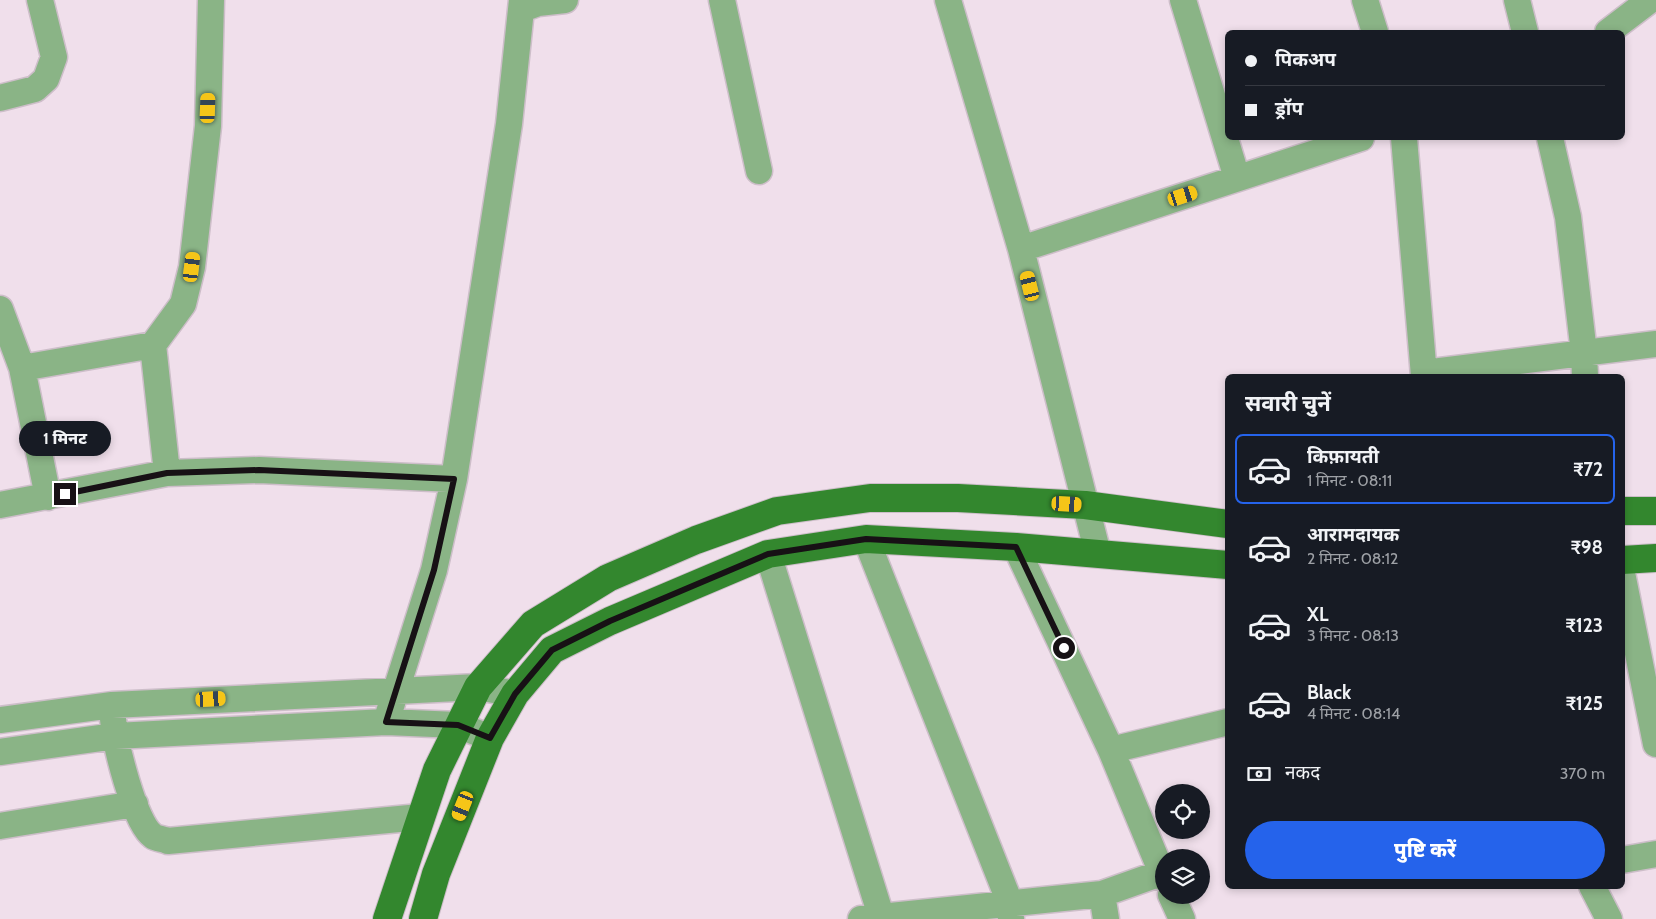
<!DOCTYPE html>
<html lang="hi">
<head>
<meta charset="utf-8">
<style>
  body { margin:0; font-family:Cabin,"Noto Sans Devanagari",sans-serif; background:#242831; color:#f1f3f6; height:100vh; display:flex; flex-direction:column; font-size:19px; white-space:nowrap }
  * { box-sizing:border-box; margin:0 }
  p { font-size:16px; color:#9ea1a6 }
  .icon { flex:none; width:28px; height:28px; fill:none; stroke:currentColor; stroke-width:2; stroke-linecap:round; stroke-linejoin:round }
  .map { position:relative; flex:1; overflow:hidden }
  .side { position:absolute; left:1225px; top:374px; width:400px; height:515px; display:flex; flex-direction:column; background:#171b24; border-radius:8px; box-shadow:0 2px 8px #0003 }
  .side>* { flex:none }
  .top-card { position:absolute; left:1225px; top:30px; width:400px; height:110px; border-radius:8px; box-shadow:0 2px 8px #0003; display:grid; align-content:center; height:110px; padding:0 20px; background:#171b24 }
  .fabs { position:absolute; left:1155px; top:784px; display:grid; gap:10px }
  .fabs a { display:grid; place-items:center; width:55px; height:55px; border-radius:50%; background:#171b24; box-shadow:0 2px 8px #0003; font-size:25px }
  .end { position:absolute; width:22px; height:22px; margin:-11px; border:6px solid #171115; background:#fff; box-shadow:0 0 0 2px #fff }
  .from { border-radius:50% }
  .bubble { position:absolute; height:35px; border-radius:18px; background:#171b24; box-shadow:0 2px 8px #0003; font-size:16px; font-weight:800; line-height:35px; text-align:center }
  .car { position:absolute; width:15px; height:30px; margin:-15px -8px; border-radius:6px; box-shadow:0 0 4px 1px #0007; background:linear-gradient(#f5c518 24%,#345 0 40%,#f5c518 0 76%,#345 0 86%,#f5c518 0) }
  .top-card b { display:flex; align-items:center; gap:18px; height:48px; font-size:19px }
  .top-card b+b { border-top:1px solid #363941 }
  .top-card i { width:12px; height:12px; background:#f1f3f6 }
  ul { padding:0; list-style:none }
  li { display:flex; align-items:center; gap:15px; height:70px; margin:0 10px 8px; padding:0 10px; border:2px solid transparent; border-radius:8px }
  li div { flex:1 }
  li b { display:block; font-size:19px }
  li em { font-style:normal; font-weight:800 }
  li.current { border-color:#2563eb }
  li>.icon { width:45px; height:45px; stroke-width:1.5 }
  h2 { padding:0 20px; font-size:22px; line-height:60px }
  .pay { display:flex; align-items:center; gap:12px; height:55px; padding:0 20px; font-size:19px }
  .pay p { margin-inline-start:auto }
  .primary-button { display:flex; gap:10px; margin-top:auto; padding:10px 20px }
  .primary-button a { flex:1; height:58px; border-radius:30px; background:#2563eb; color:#fff; font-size:20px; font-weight:800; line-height:58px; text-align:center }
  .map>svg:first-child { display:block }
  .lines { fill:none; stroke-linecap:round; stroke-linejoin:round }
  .street-casing { stroke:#cdbec9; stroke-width:29 }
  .primary-casing { stroke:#cdbec9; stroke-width:30 }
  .street { stroke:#8ab486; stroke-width:26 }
  .primary { stroke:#33872e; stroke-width:28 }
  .route { stroke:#171115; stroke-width:6 }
</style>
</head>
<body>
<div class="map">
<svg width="1656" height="919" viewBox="0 0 1656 919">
  <rect width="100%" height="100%" fill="#f0dfeb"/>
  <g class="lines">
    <g class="street-casing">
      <path id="street" d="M722 0 759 171
        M948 0 1021 249 1098 554
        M1183 0 1237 178
        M1365 0 1375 32
        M1517 0 1525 32
        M522 9 538 3 565 0
        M1608 32 1650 0
        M0 98 35 89 46 79 54 57 40 0
        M1404 138 1424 376
        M1550 138 1568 217 1584 353 1585 376
        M1021 249 1361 138
        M0 309 22 368 48 497
        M22 368 153 345
        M1424 373 1656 344
        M167 473 153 345 183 304 192 267 208 126 211 0
        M0 505 167 473 259 470 454 479
        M866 539 1010 903 1011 919
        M1016 547 1111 750 1164 878
        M768 554 882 919
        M1622 573 1656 744
        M113 719C115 743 134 823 153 836 157 839 164 839 168 841L420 817
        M0 720 112 705 478 687 515 694
        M386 722 434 570 454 479 509 124 522 0
        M1111 750 1228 722
        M0 752 115 736 386 722 458 725 490 738
        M0 826 135 804
        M1622 860 1656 854
        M1592 886 1609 919
        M1102 894 1106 919
        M1171 895 1182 919
        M861 919 1102 894 1161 873"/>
    </g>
    <g class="primary-casing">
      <path id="primary" d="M1622 511H1656
        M1622 560 1656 558
        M387 919 437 770 478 687 533 624 608 578 696 540 777 511 870 498H958L1085 505 1228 524
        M423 919 436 874 490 738 515 694 552 650 610 621 768 554 866 539 1016 547 1228 565"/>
    </g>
    <use href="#street" class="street"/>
    <use href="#primary" class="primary"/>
  </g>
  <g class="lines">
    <path class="route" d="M65 494 167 473 259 470 454 479 434 570 386 722 458 725 490 738 515 694 552 650 610 621 768 554 866 539 1016 547 1064 648"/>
  </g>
</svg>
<div class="fabs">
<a><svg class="icon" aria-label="locate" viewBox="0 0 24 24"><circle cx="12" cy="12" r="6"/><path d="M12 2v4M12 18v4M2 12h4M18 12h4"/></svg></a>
<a><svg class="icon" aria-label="layers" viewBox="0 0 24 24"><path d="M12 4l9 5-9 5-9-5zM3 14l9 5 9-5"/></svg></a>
</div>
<i class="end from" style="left:1064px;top:648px"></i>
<i class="end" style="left:65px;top:494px"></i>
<div class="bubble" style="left:19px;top:421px;width:92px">1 मिनट</div>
<i class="car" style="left:208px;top:108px;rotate:2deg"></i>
<i class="car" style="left:1183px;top:196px;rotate:72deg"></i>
<i class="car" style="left:192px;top:267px;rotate:7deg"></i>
<i class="car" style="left:1030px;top:286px;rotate:346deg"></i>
<i class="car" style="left:1067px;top:504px;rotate:93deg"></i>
<i class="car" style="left:211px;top:699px;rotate:87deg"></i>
<i class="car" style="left:463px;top:806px;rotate:202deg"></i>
<div class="top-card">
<b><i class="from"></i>पिकअप</b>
<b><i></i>ड्रॉप</b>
</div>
<section class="side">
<h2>सवारी चुनें</h2>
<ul>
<li class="current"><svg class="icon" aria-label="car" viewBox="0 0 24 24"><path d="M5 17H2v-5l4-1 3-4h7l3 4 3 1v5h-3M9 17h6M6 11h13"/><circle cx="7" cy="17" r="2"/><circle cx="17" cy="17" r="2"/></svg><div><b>किफ़ायती</b><p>1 मिनट · 08:11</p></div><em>₹72</em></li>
<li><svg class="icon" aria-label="car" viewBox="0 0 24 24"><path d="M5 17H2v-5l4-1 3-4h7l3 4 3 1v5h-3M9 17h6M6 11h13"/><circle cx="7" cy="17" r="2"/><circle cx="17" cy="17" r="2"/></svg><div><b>आरामदायक</b><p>2 मिनट · 08:12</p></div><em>₹98</em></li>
<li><svg class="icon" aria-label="car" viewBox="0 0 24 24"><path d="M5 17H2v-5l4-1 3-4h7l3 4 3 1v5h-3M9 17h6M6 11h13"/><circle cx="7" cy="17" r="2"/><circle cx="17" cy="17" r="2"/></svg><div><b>XL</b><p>3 मिनट · 08:13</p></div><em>₹123</em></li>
<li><svg class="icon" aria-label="car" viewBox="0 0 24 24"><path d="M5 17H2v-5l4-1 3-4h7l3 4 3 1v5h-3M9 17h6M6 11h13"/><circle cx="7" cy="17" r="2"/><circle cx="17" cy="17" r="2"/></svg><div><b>Black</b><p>4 मिनट · 08:14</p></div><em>₹125</em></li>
</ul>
<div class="pay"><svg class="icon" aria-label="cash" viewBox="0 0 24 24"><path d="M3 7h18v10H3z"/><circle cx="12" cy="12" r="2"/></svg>नकद<p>370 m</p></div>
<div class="primary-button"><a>पुष्टि करें</a></div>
</section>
</div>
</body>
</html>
